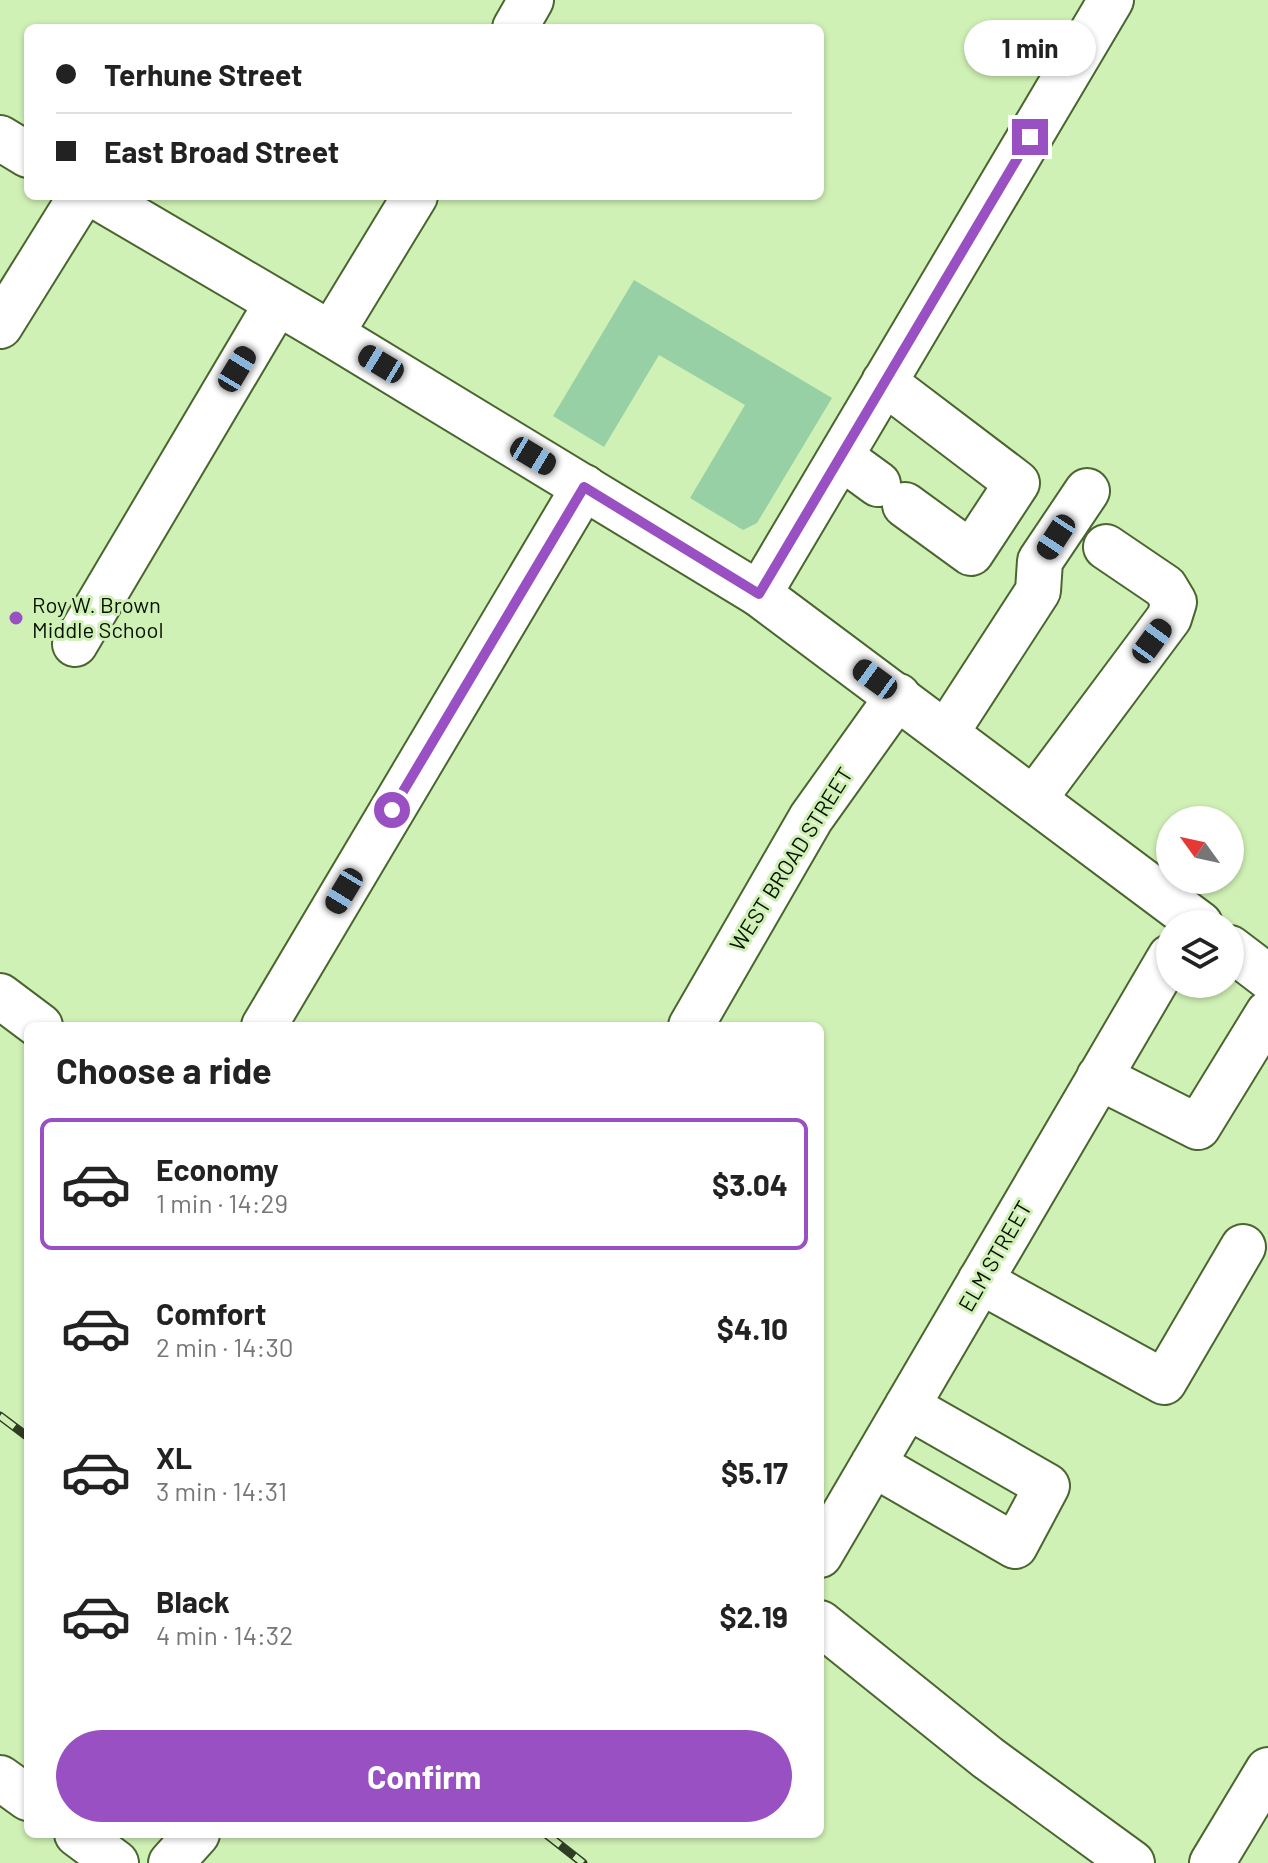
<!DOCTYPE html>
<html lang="en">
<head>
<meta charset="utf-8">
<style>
  body { margin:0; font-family:Barlow,sans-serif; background:#f2f2f2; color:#222; height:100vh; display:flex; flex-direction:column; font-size:30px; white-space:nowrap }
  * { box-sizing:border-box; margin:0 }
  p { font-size:26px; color:#767676 }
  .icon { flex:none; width:44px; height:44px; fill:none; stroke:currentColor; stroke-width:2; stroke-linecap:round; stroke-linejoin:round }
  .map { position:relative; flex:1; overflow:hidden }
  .drawer { position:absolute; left:24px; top:1022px; width:800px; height:816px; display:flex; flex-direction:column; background:#fff; border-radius:12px; box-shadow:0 2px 6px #0004 }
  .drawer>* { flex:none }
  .hud { position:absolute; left:24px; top:24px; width:800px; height:176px; border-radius:12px; box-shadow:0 2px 6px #0004; display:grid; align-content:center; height:176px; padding:0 32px; background:#fff }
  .needle { width:52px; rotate:303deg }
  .controls { position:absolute; left:1156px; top:806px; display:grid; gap:16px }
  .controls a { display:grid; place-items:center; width:88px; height:88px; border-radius:50%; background:#fff; box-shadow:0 2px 6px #0004; font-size:40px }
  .end { position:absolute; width:36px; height:36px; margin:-18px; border:10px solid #9950c3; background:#fff; box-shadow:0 0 0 4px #fff }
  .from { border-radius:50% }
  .bubble { position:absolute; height:56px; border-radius:28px; background:#fff; box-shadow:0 2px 6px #0004; font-size:26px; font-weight:700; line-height:56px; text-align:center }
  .car { position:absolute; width:24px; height:48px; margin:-24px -12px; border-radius:10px; box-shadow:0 0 6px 2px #0007; background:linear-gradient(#222 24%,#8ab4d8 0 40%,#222 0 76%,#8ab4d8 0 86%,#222 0) }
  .hud b { display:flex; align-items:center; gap:28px; height:76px; font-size:30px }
  .hud b+b { border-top:2px solid #e0e0e0 }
  .hud i { width:20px; height:20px; background:#222 }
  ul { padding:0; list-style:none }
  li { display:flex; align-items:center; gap:24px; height:132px; margin:0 16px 12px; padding:0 16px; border:4px solid transparent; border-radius:12px }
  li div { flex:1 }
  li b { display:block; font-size:30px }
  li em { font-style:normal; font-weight:700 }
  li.current { border-color:#9950c3 }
  li>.icon { width:72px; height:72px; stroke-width:1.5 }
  h2 { padding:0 32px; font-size:36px; line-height:96px }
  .button { display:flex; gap:16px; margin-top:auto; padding:16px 32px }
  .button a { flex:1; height:92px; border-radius:48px; background:#9950c3; color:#fff; font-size:32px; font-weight:700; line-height:92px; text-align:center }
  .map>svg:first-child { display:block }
  .building { fill:#97d0a4 }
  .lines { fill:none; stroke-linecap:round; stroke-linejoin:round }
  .minor-casing { stroke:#4a6630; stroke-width:48 }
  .major-casing { stroke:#4a6630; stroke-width:48 }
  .minor { stroke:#fff; stroke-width:44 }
  .major { stroke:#fff; stroke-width:44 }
  .rail-casing { stroke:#2e3d24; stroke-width:9 }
  .rail { stroke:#d0f1b5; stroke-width:6; stroke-dasharray:18; stroke-linecap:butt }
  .route { stroke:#9950c3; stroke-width:10 }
  .poi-dot { fill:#9950c3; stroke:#d0f1b5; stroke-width:3 }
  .labels { text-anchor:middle; stroke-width:6; stroke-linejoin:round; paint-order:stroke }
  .poi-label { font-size:22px; fill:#061000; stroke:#d0f1b5; text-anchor:start }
  .street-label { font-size:22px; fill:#061000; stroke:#d0f1b5 }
</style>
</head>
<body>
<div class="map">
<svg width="1268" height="1863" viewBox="0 0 1268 1863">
  <rect width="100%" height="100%" fill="#d0f1b5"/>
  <path class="building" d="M634 280 832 398 757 523 743 530 690 498 745 405 659 355 604 447 553 416Z"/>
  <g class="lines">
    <g class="minor-casing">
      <path id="minor" d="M515 28 531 0
        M0 326 81 196
        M331 334 415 196
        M884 382 1017 483 971 553 905 505
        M841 457 878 484
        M759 594 1111 0
        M75 644 277 303
        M946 733 1038 591 1040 561 1087 491
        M1034 799 1169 618 1174 602 1165 587 1106 547
        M0 996 40 1026
        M264 1026 584 487
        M691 1026 811 818 898 696
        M1099 1077 1198 1127 1268 1013
        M980 1281 1164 1382 1243 1247
        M873 1464 1015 1546 1047 1486 907 1406
        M820 1555 1170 957
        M820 1623 988 1758 1132 1863
        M0 1778 28 1798
        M77 1834 116 1863
        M171 1863 197 1834
        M1212 1863 1268 1770"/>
    </g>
    <g class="major-casing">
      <path id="major" d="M0 138 28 155
        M96 196 331 334 759 594 1200 924
        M1230 948 1268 977"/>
    </g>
    <use href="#minor" class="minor"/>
    <use href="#major" class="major"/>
    <g class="rail-casing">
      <path id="rail" d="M0 1416 28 1437
        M546 1834 583 1863"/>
    </g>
    <use href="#rail" class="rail"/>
  </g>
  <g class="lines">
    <path class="route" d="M392 810 584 487 759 594 1030 137"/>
  </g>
  <circle class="poi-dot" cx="16" cy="618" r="8"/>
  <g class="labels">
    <g class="poi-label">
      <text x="32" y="613">Roy W. Brown<tspan x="32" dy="25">Middle School</tspan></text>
    </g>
    <g class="street-label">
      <text transform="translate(791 859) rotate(-58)" y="8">WEST BROAD STREET</text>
      <text transform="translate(995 1256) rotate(-60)" y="8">ELM STREET</text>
    </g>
  </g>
</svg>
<div class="controls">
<a><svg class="needle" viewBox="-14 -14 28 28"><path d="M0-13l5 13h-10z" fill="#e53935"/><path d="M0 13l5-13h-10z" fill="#767676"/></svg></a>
<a><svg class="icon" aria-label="layers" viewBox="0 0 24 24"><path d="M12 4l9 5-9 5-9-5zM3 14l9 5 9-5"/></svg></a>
</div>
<i class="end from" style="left:392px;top:810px"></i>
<i class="end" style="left:1030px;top:137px"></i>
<div class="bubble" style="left:964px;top:20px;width:132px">1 min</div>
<i class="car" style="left:381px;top:364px;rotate:301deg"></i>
<i class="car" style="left:237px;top:369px;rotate:31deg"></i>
<i class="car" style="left:533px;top:456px;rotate:121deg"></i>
<i class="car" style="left:1056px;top:537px;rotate:213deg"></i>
<i class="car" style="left:1152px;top:641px;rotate:36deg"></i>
<i class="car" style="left:875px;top:679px;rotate:306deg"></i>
<i class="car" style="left:344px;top:891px;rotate:211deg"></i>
<div class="hud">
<b><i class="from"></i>Terhune Street</b>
<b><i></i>East Broad Street</b>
</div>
<section class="drawer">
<h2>Choose a ride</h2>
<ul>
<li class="current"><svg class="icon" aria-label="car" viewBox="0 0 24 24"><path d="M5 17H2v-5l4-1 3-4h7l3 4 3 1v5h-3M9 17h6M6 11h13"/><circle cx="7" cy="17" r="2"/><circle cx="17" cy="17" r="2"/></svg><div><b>Economy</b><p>1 min · 14:29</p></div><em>$3.04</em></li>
<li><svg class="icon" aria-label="car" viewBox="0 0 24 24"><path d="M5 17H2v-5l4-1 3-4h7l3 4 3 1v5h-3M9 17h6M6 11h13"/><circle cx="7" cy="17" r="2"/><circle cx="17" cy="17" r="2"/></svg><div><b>Comfort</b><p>2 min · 14:30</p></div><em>$4.10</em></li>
<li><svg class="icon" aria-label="car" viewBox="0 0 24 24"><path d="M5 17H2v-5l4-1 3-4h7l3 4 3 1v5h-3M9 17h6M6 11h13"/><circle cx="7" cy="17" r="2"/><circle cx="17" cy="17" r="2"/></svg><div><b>XL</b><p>3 min · 14:31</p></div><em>$5.17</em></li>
<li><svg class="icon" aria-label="car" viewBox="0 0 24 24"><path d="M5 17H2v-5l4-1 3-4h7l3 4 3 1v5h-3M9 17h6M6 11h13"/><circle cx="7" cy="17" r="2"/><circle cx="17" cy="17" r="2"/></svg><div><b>Black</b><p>4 min · 14:32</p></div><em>$2.19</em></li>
</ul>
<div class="button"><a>Confirm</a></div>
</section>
</div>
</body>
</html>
